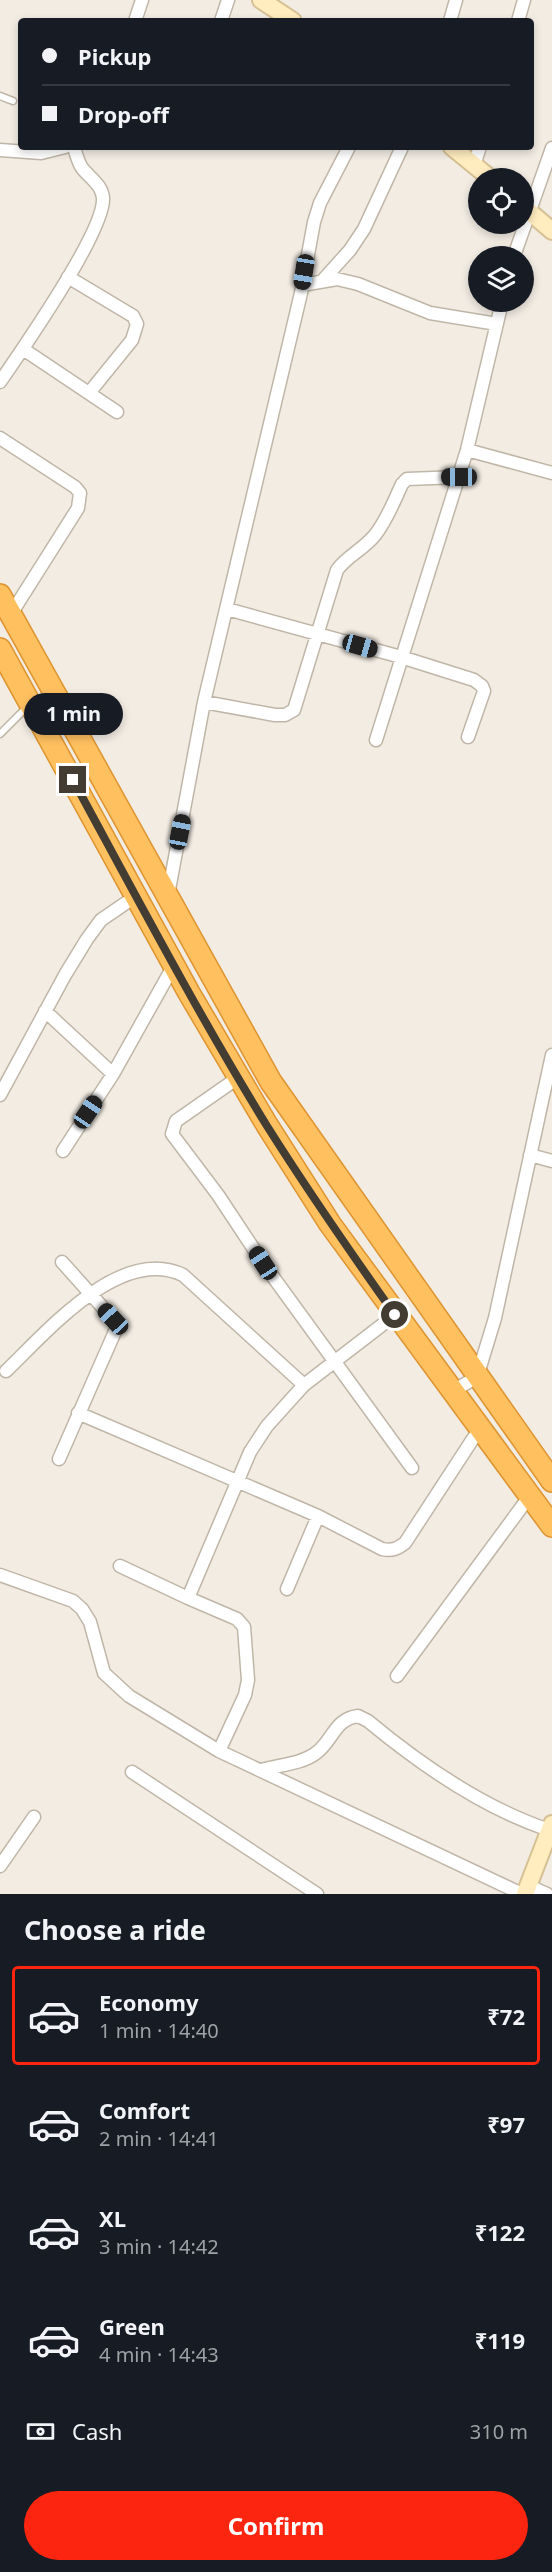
<!DOCTYPE html>
<html lang="en">
<head>
<meta charset="utf-8">
<style>
  body { margin:0; font-family:"Noto Sans",sans-serif; background:#20242c; color:#f1f3f6; height:100vh; display:flex; flex-direction:column; font-size:22px; white-space:nowrap }
  * { box-sizing:border-box; margin:0 }
  p { font-size:20px; color:#9ea1a6 }
  .icon { flex:none; width:33px; height:33px; fill:none; stroke:currentColor; stroke-width:2; stroke-linecap:round; stroke-linejoin:round }
  .map { position:relative; height:1894px; overflow:hidden }
  .drawer { display:flex; flex-direction:column; background:#171b24; flex:1 }
  .drawer>* { flex:none }
  .top-card { position:absolute; left:18px; top:18px; width:516px; height:132px; border-radius:6px; box-shadow:0 3px 9px #0003; display:grid; align-content:center; height:132px; padding:0 24px; background:#171b24 }
  .tools { position:absolute; left:468px; top:168px; display:grid; gap:12px }
  .tools a { display:grid; place-items:center; width:66px; height:66px; border-radius:50%; background:#171b24; box-shadow:0 3px 9px #0003; font-size:30px }
  .end { position:absolute; width:27px; height:27px; margin:-14px; border:8px solid #433c33; background:#fff; box-shadow:0 0 0 3px #fff }
  .from { border-radius:50% }
  .bubble { position:absolute; height:42px; border-radius:21px; background:#171b24; box-shadow:0 3px 9px #0003; font-size:20px; font-weight:700; line-height:42px; text-align:center }
  .car { position:absolute; width:18px; height:36px; margin:-18px -9px; border-radius:8px; box-shadow:0 0 4px 2px #0007; background:linear-gradient(#222 24%,#8ab4d8 0 40%,#222 0 76%,#8ab4d8 0 86%,#222 0) }
  .top-card b { display:flex; align-items:center; gap:21px; height:57px; font-size:22px }
  .top-card b+b { border-top:2px solid #363941 }
  .top-card i { width:15px; height:15px; background:#f1f3f6 }
  ul { padding:0; list-style:none }
  li { display:flex; align-items:center; gap:18px; height:99px; margin:0 12px 9px; padding:0 12px; border:3px solid transparent; border-radius:6px }
  li div { flex:1 }
  li b { display:block; font-size:22px }
  li em { font-style:normal; font-weight:700 }
  li.active { border-color:#fc250f }
  li>.icon { width:54px; height:54px; stroke-width:1.5 }
  h2 { padding:0 24px; font-size:27px; line-height:72px }
  .pay { display:flex; align-items:center; gap:15px; height:66px; padding:0 24px; font-size:22px }
  .pay p { margin-inline-start:auto }
  .button { display:flex; gap:12px; margin-top:auto; padding:12px 24px }
  .button a { flex:1; height:69px; border-radius:36px; background:#fc250f; color:#fff; font-size:24px; font-weight:700; line-height:69px; text-align:center }
  .map>svg:first-child { display:block }
  .lines { fill:none; stroke-linecap:round; stroke-linejoin:round }
  .lane-casing { stroke:#c0b6a8; stroke-width:9 }
  .street-casing { stroke:#c0b6a8; stroke-width:15 }
  .secondary-casing { stroke:#d6c093; stroke-width:20 }
  .highway-casing { stroke:#de9430; stroke-width:24 }
  .lane { stroke:#fff; stroke-width:6 }
  .street { stroke:#fff; stroke-width:12 }
  .secondary { stroke:#ffecbf; stroke-width:16 }
  .highway { stroke:#ffc060; stroke-width:21 }
  .route { stroke:#433c33; stroke-width:8 }
</style>
</head>
<body>
<div class="map">
<svg width="552" height="1894" viewBox="0 0 552 1894">
  <rect width="100%" height="100%" fill="#f2ece3"/>
  <g class="lines">
    <g class="lane-casing">
      <path id="lane" d="M0 96 13 101
        M0 734 27 707"/>
    </g>
    <g class="street-casing">
      <path id="street" d="M135 21 142 0
        M221 21 228 0
        M450 21 456 0
        M518 21 524 0
        M0 150 41 153 65 147
        M474 165 480 147
        M514 256 552 148
        M68 277 133 316 137 324 132 340 89 393
        M323 280 350 250 364 229 402 147
        M302 285 337 279 358 284 430 313 497 324
        M23 349 117 412
        M0 382C22 350 105 231 103 198 102 185 90 178 82 168 78 162 76 154 74 147
        M0 438 75 487 80 493 78 508 11 614
        M467 450 552 473
        M227 609 401 657 474 680 482 686 484 691 468 737
        M204 702 275 715H285L294 710 337 570C347 556 364 549 375 535 387 520 394 501 402 484L407 479 459 477
        M376 740 467 450 502 302
        M168 895 204 702 301 293 314 222 320 203 349 147
        M45 1011 113 1074
        M239 1077 176 1121 172 1134 218 1195 263 1263 412 1468
        M0 1095 65 975 87 939 101 920 136 896
        M63 1151 113 1074 174 965
        M530 1155 552 1161
        M6 1371C47 1332 120 1245 183 1275L304 1385
        M453 1391 477 1377 495 1318 552 1055
        M78 1413 318 1516 382 1549C392 1551 397 1549 405 1543L480 1428
        M59 1459 117 1327 113 1319 62 1262
        M120 1566 188 1598
        M0 1575 73 1601 82 1609 90 1622 104 1673 129 1696 219 1751 522 1894
        M287 1589 318 1516
        M397 1676 529 1497
        M219 1751 245 1695 248 1680 244 1627 237 1619 188 1598 250 1452 267 1426 304 1385 395 1315
        M261 1770C278 1765 302 1764 316 1753 333 1741 334 1719 358 1716L368 1721C421 1765 483 1808 549 1830
        M132 1772 317 1894
        M0 1866 34 1817
        M529 1886 547 1894"/>
    </g>
    <g class="secondary-casing">
      <path id="secondary" d="M261 0 293 21
        M452 147 490 178
        M524 207 552 231
        M525 1894 552 1824"/>
    </g>
    <g class="highway-casing">
      <path id="highway" d="M0 595 271 1082 552 1481
        M0 649 189 993 267 1125 330 1224 552 1526"/>
    </g>
    <use href="#lane" class="lane"/>
    <use href="#street" class="street"/>
    <use href="#secondary" class="secondary"/>
    <use href="#highway" class="highway"/>
  </g>
  <g class="lines">
    <path class="route" d="M73 780C136 896 198 1014 267 1126 308 1191 351 1253 395 1315"/>
  </g>
</svg>
<div class="tools">
<a><svg class="icon" aria-label="locate" viewBox="0 0 24 24"><circle cx="12" cy="12" r="6"/><path d="M12 2v4M12 18v4M2 12h4M18 12h4"/></svg></a>
<a><svg class="icon" aria-label="layers" viewBox="0 0 24 24"><path d="M12 4l9 5-9 5-9-5zM3 14l9 5 9-5"/></svg></a>
</div>
<i class="end from" style="left:395px;top:1315px"></i>
<i class="end" style="left:73px;top:780px"></i>
<div class="bubble" style="left:24px;top:693px;width:99px">1 min</div>
<i class="car" style="left:304px;top:272px;rotate:189deg"></i>
<i class="car" style="left:459px;top:477px;rotate:270deg"></i>
<i class="car" style="left:360px;top:646px;rotate:106deg"></i>
<i class="car" style="left:180px;top:832px;rotate:11deg"></i>
<i class="car" style="left:88px;top:1112px;rotate:34deg"></i>
<i class="car" style="left:263px;top:1263px;rotate:327deg"></i>
<i class="car" style="left:113px;top:1319px;rotate:317deg"></i>
<div class="top-card">
<b><i class="from"></i>Pickup</b>
<b><i></i>Drop-off</b>
</div>
</div>
<section class="drawer">
<h2>Choose a ride</h2>
<ul>
<li class="active"><svg class="icon" aria-label="car" viewBox="0 0 24 24"><path d="M5 17H2v-5l4-1 3-4h7l3 4 3 1v5h-3M9 17h6M6 11h13"/><circle cx="7" cy="17" r="2"/><circle cx="17" cy="17" r="2"/></svg><div><b>Economy</b><p>1 min · 14:40</p></div><em>₹72</em></li>
<li><svg class="icon" aria-label="car" viewBox="0 0 24 24"><path d="M5 17H2v-5l4-1 3-4h7l3 4 3 1v5h-3M9 17h6M6 11h13"/><circle cx="7" cy="17" r="2"/><circle cx="17" cy="17" r="2"/></svg><div><b>Comfort</b><p>2 min · 14:41</p></div><em>₹97</em></li>
<li><svg class="icon" aria-label="car" viewBox="0 0 24 24"><path d="M5 17H2v-5l4-1 3-4h7l3 4 3 1v5h-3M9 17h6M6 11h13"/><circle cx="7" cy="17" r="2"/><circle cx="17" cy="17" r="2"/></svg><div><b>XL</b><p>3 min · 14:42</p></div><em>₹122</em></li>
<li><svg class="icon" aria-label="car" viewBox="0 0 24 24"><path d="M5 17H2v-5l4-1 3-4h7l3 4 3 1v5h-3M9 17h6M6 11h13"/><circle cx="7" cy="17" r="2"/><circle cx="17" cy="17" r="2"/></svg><div><b>Green</b><p>4 min · 14:43</p></div><em>₹119</em></li>
</ul>
<div class="pay"><svg class="icon" aria-label="cash" viewBox="0 0 24 24"><path d="M3 7h18v10H3z"/><circle cx="12" cy="12" r="2"/></svg>Cash<p>310 m</p></div>
<div class="button"><a>Confirm</a></div>
</section>
</body>
</html>
